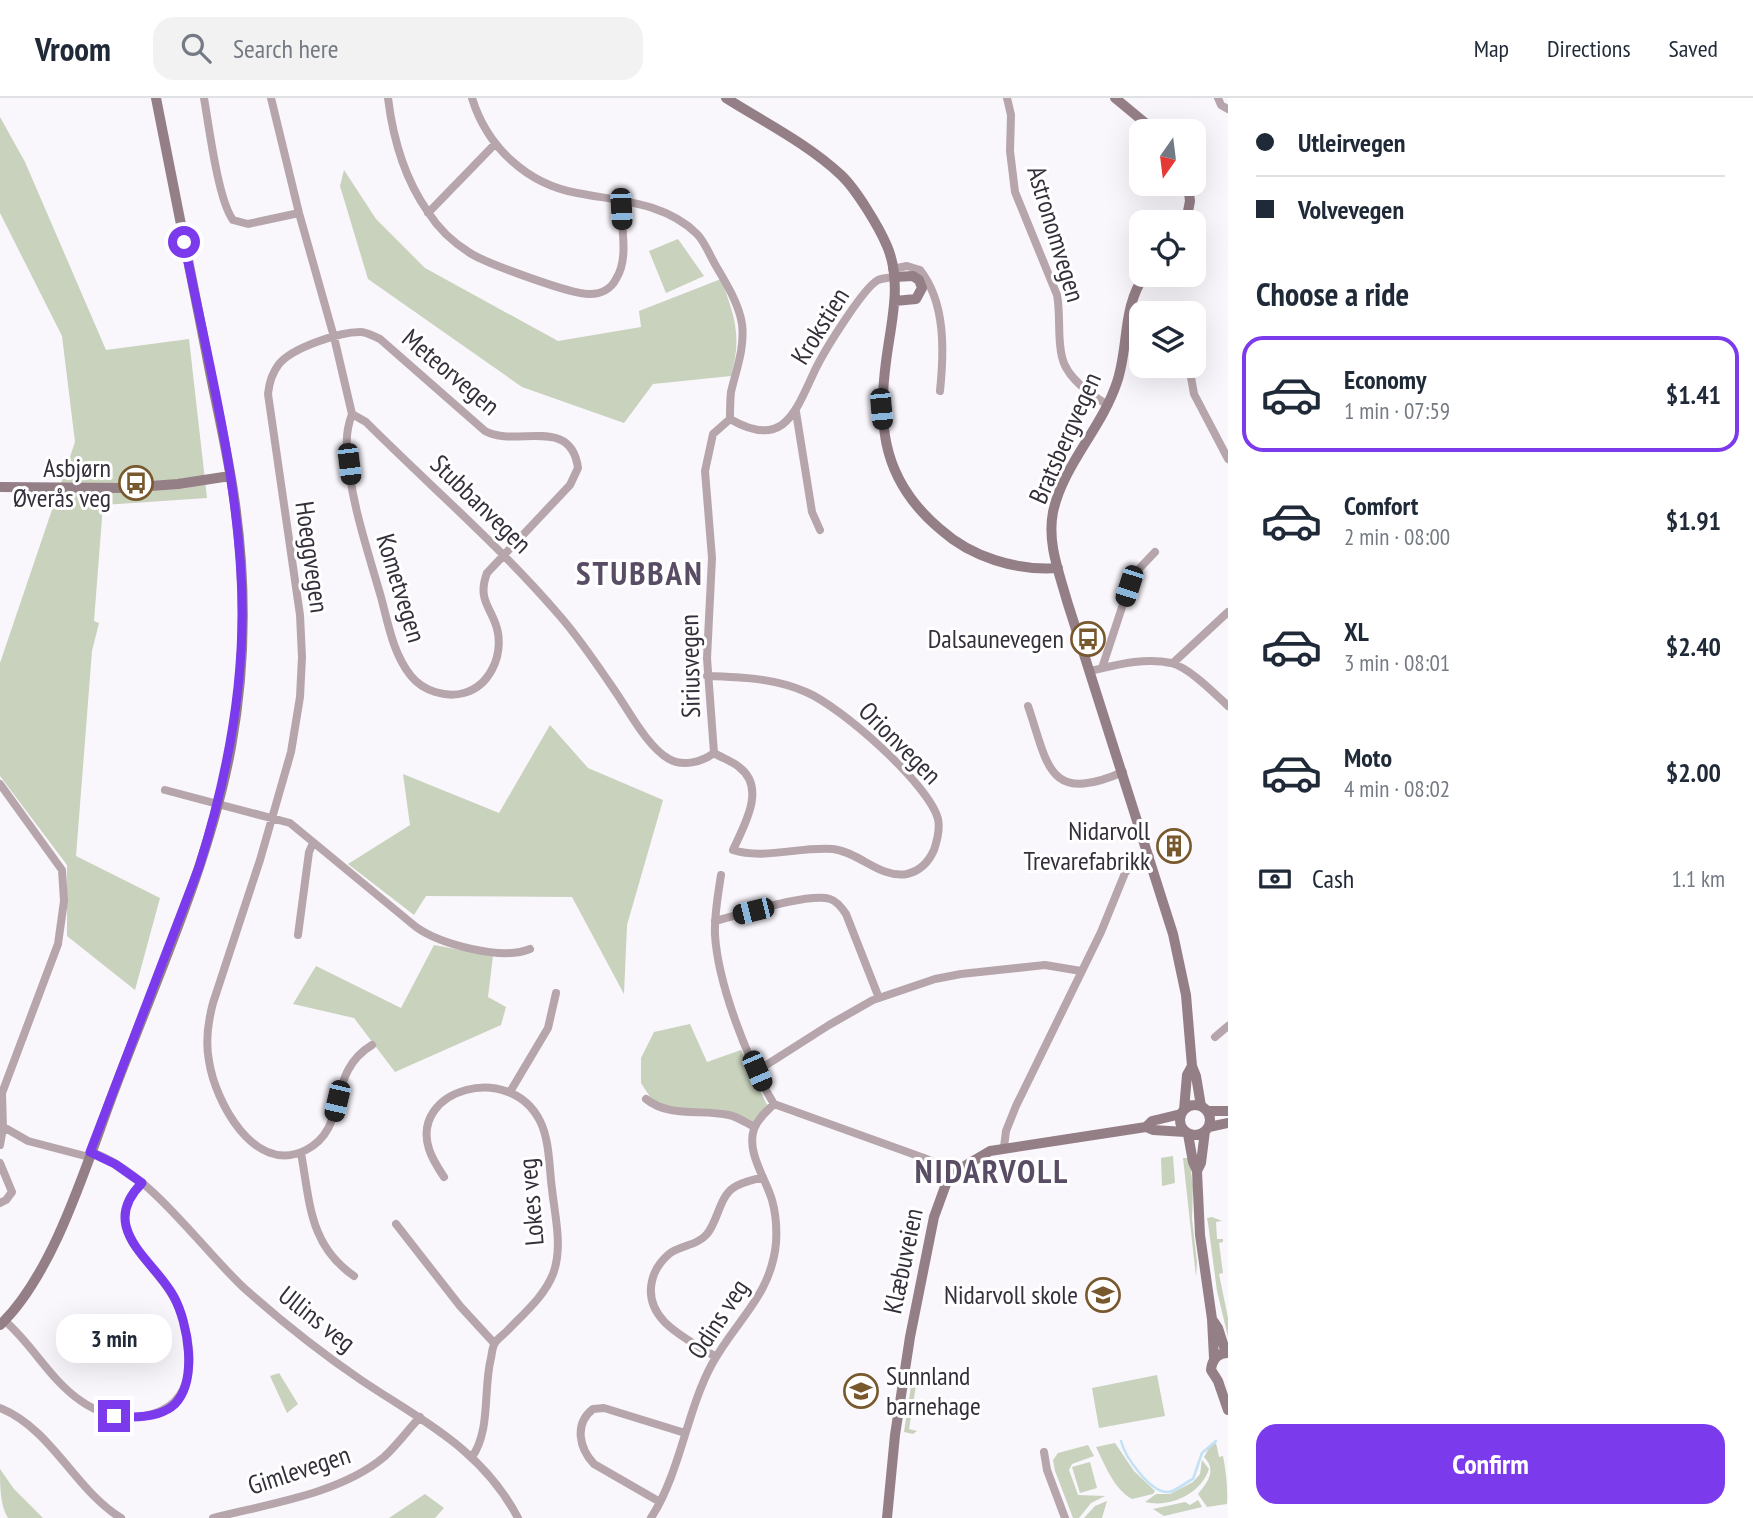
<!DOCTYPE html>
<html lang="en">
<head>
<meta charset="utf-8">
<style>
  body { margin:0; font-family:"PT Sans Narrow",sans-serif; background:#f2f2f3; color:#1f2937; height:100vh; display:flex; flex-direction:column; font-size:26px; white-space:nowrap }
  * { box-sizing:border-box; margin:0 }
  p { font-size:23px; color:#747a83 }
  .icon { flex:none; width:38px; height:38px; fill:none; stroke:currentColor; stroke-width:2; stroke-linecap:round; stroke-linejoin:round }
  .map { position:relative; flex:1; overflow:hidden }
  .sheet { display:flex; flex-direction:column; background:#fff; width:525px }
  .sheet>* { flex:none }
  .top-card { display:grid; align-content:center; height:154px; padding:0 28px; background:#fff }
  .needle { width:46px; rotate:194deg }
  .controls { position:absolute; left:1129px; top:21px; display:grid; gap:14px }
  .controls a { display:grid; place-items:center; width:77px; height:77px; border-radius:14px; background:#fff; box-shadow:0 7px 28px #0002; font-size:35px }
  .end { position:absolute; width:32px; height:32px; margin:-16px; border:9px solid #7c3aed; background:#fff; box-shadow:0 0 0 4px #fff }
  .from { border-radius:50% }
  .bubble { position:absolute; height:49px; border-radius:21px; background:#fff; box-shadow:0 7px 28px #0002; font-size:23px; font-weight:800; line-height:49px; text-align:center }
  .car { position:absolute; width:21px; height:42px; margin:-21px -10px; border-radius:9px; box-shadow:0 0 5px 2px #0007; background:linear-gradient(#222 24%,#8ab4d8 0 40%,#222 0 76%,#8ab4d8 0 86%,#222 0) }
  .top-card b { display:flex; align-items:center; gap:24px; height:66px; font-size:26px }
  .top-card b+b { border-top:2px solid #e0e1e3 }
  .top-card i { width:18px; height:18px; background:#1f2937 }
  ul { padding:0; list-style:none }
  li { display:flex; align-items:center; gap:21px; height:116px; margin:0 14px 10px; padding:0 14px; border:4px solid transparent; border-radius:21px }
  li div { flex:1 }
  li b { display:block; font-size:26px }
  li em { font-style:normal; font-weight:800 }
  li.on { border-color:#7c3aed }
  li>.icon { width:63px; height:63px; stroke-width:1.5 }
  h2 { padding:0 28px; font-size:32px; line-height:84px }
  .pay { display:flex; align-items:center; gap:18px; height:77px; padding:0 28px; font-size:26px }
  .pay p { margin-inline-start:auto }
  .cta { display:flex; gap:14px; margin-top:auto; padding:14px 28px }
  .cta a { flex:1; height:80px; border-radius:21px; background:#7c3aed; color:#fff; font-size:28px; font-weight:800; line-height:80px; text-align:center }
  header { display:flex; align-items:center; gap:42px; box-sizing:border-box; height:98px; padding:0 35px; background:#fff; border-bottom:2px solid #e0e1e3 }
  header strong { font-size:33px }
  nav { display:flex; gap:38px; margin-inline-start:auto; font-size:24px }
  .search { width:490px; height:63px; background:#f2f2f3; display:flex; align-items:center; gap:18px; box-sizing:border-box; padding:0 24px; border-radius:21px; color:#747a83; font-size:26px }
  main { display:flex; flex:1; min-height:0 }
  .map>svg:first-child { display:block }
  .green { fill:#c8d2bc }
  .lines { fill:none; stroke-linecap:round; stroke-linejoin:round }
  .stream { stroke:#c3e1f5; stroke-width:2.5 }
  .street { stroke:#b6a6ac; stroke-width:8 }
  .secondary { stroke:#957f87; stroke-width:10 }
  .route { stroke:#7c3aed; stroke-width:9 }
  .labels { text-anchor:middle; stroke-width:6; stroke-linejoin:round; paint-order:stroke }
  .street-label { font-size:26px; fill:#352f3b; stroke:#fff }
  .poi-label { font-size:26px; fill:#352f3b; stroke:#fff; text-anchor:end }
  .district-label { font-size:33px; font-weight:bold; letter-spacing:2px; fill:#594d66; stroke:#fff }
</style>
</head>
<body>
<header>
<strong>Vroom</strong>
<div class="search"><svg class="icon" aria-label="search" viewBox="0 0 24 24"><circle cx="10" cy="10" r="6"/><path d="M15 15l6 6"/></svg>Search here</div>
<nav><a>Map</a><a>Directions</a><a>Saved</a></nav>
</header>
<main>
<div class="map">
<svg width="1228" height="1420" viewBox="0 0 1228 1420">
  <rect width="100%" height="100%" fill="#f9f6fc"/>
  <path class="green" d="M0 19 25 64 106 252 189 241 207 400 103 407 94 523 99 525 92 553 76 758 160 800 135 892 67 838V767L0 678V565L75 344 62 238 0 115Z
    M344 72 376 121 425 170 558 243 641 229 639 213 721 181C735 219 742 238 731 278L653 286 624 325 522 289 368 181 340 88Z
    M678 141 704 178 666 195 649 153Z
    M550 627 588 670 663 702 627 827 624 896 572 799 426 798 414 817 348 766 410 727 403 676 499 715Z
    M434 847 493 858 488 899 506 909 501 927 395 974 354 920 293 906 316 868 401 910Z
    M690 926 707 964 741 952 767 1007 751 1026 726 1016 673 1012 654 1005 641 985V960L654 934Z
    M1173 1058 1175 1085 1162 1088 1161 1060Z
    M1183 1060H1189L1193 1087 1192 1121 1197 1164 1196 1179Z
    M1212 1119 1222 1123 1216 1124 1217 1141H1223V1144L1219 1145 1223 1175 1219 1176 1228 1220V1239L1217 1193 1208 1125 1207 1120Z
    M279 1275 298 1306 287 1315 270 1278Z
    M913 1275H918L909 1331 917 1333 913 1336 904 1334Z
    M1157 1277 1165 1318 1099 1330 1092 1290Z
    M1115 1345 1134 1373 1155 1393 1153 1396 1132 1401C1114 1391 1105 1367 1096 1349Z
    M1216 1345 1219 1359 1223 1358C1226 1374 1228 1390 1227 1406L1207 1409 1198 1396C1208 1384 1217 1372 1204 1359L1209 1350Z
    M1088 1347 1094 1358 1072 1366 1069 1372 1078 1397 1105 1398 1091 1405 1079 1420H1073L1055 1373 1053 1362 1058 1355Z
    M1202 1362 1209 1371C1201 1396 1170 1410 1145 1404L1156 1396H1170L1193 1384 1200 1376Z
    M1090 1364 1097 1390 1080 1395 1072 1369Z
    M0 1371 14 1391 43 1420H8C0 1408 0 1387 0 1371Z
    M425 1396 444 1410 435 1420H389Z
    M1198 1402 1202 1409 1164 1418 1153 1411 1185 1404 1190 1407Z
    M1107 1403 1102 1420H1084L1095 1408Z"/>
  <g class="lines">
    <path class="stream" d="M1121 1343C1125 1359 1151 1396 1169 1394 1176 1393 1186 1384 1193 1381L1202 1355 1216 1343"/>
    <path class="street" d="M204 0C209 28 218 102 233 122L248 126 299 115
      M271 0 299 115 334 239 352 316 366 324C430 388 500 448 559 517 581 542 600 571 619 599 631 617 649 650 669 661 683 669 702 664 714 655
      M388 0C393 41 404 80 428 114 438 130 454 145 470 155 486 165 572 197 590 196 601 196 611 191 616 181 630 159 620 127 621 103
      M472 0C487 49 527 86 577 95 618 103 665 104 697 136 705 144 710 158 716 168 726 185 739 206 742 226 745 250 736 272 731 294 730 303 730 312 730 321 785 353 796 312 816 270 825 252 863 190 878 182 883 180 889 180 894 179
      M1007 0 1011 17 1010 53 1015 94 1057 197C1061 218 1057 239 1062 259 1066 279 1091 297 1108 307
      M1218 0 1221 7 1228 11
      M428 115 495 46
      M892 171 907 168 920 172C946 205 944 254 940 293
      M1194 224V221
      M1189 268 1194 296 1228 361
      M796 314 812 414 820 432
      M352 316C348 327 346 336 347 348 349 399 367 450 381 499 388 525 393 556 411 578 423 593 446 600 464 595 489 588 502 560 498 535 494 511 476 504 487 475L570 387 578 370C571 317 516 350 485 333L380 241C373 238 367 234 360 234 339 234 292 250 279 266 272 275 269 285 268 296L300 517 302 559 300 599 291 654 260 762 213 905C208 924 205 943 209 963 215 1003 254 1078 306 1052 350 1030 325 975 372 947
      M1173 565 1228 514
      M1102 570 1129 488 1136 474 1155 454
      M1090 573C1116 567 1145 559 1171 565 1190 570 1214 595 1228 608
      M707 578C741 579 774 580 806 594 840 608 929 686 938 721 940 730 937 743 934 752 929 763 920 773 907 776 881 781 859 754 833 751 801 748 764 762 733 752 744 727 767 690 739 669 732 663 722 660 714 655
      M1028 608C1048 666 1047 707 1123 674
      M714 655 707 560 712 460 705 373 713 336 730 321
      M0 686 62 772 64 803 58 846 2 995 3 1030 0 1047
      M165 692 290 725 416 829C440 846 502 863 530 851
      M721 777C718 797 714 817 715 837 718 886 748 964 774 1006L924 1060 956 1074
      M715 823C739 817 809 794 830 801 837 803 842 810 846 816L879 900
      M298 837 309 754 313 745
      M1215 939 1228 928
      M757 973 829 927 873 902 935 881 961 876 1045 867 1081 873
      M510 994 548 930 556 895
      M646 1001C670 1020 700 1011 729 1017 738 1019 746 1025 755 1029
      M0 1027 28 1043 89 1059
      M1004 1049 1006 1033 1016 1008 1101 834 1125 775 1132 766 1150 759
      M91 1054C149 1073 199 1148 244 1190 281 1223 320 1254 361 1282 422 1323 482 1351 518 1420
      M301 1055C310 1104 309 1147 354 1178
      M0 1065 12 1094 6 1102 0 1105
      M444 1079C438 1070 432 1061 429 1051 410 991 510 963 540 1023 550 1043 549 1070 552 1091 555 1119 563 1149 553 1176 544 1199 523 1216 506 1234 503 1237 497 1241 495 1245 492 1249 492 1256 491 1260 483 1291 491 1332 472 1359
      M396 1126 460 1208 494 1245
      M5 1223C33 1247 50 1282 81 1303 98 1315 116 1320 136 1319 195 1314 196 1263 182 1218 171 1182 133 1158 126 1128 122 1111 130 1097 142 1085
      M716 1259C688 1241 643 1223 652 1183 654 1173 661 1163 669 1156 680 1147 697 1148 707 1136 718 1123 719 1100 733 1090 741 1084 754 1082 763 1079
      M0 1310C52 1331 75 1392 121 1420
      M1044 1354 1047 1372 1065 1420
      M660 1404 594 1366C579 1350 574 1326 593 1311L604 1310 685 1335
      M213 1420C267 1406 340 1396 384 1359 397 1347 408 1332 420 1319
      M651 1420C681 1373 686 1314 712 1266 736 1222 771 1198 776 1145 777 1130 776 1116 772 1102 766 1081 746 1054 754 1031 758 1020 767 1013 774 1006"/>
    <path class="secondary" d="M726 0C764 24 808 46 841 77 856 91 879 129 887 148 900 178 894 212 889 243 877 318 877 378 940 431 971 459 1016 473 1058 470
      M1115 0 1155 33
      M1186 124 1190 103 1188 86
      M1145 177C1122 208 1129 249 1117 284 1102 330 1063 367 1053 414 1047 445 1059 474 1067 503L1173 836 1186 897 1192 968 1196 978 1201 1008
      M894 179 913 178 919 182 922 190 916 201 895 203
      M0 389 123 390 178 386 230 378
      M1180 1022a15 15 0 1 1 30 0a15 15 0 1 1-30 0Z
      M1184 1012 1187 977 1192 968
      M1207 1013H1228
      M1146 1029 1152 1023 1181 1016
      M1209 1029 1228 1025
      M1188 1036 1193 1064 1197 1073 1200 1137 1212 1221 1214 1260
      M1197 1073 1201 1065 1205 1033
      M1212 1221 1218 1230 1226 1255
      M0 1227C56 1174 89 1057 117 985 158 877 210 763 231 649 246 567 246 481 234 399 227 350 215 302 206 253 189 169 173 84 156 0
      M1228 1255C1217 1255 1212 1262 1211 1272L1218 1283 1228 1312
      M887 1420 895 1337 910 1239 934 1119 946 1086 963 1069 990 1053 1146 1029 1153 1032 1185 1034"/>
  </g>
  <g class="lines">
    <path class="route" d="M114 1318C133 1320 160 1320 175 1306 198 1282 188 1225 174 1199 161 1174 133 1155 126 1128 122 1111 130 1097 142 1085L115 1066 90 1054 199 769C229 674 247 577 241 477 235 365 206 254 184 144"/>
  </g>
  <defs>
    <g id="bus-ring" transform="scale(1.75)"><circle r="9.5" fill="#fff" stroke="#78592e" stroke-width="1.5"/><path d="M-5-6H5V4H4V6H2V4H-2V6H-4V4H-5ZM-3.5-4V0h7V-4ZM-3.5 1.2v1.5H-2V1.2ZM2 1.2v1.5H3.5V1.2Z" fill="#78592e"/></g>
    <g id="building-ring" transform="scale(1.75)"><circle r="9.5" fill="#fff" stroke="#78592e" stroke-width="1.5"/><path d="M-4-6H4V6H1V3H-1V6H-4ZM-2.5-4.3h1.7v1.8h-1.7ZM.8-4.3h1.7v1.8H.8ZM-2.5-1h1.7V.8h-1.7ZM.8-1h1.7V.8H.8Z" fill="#78592e"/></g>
    <g id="school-ring" transform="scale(1.75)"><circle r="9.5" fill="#fff" stroke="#78592e" stroke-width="1.5"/><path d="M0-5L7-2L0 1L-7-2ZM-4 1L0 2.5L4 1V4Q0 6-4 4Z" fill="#78592e"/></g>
  </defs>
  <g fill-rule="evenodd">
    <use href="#bus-ring" x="136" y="385"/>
    <use href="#bus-ring" x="1088" y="541"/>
    <use href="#building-ring" x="1174" y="748"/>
    <use href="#school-ring" x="1103" y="1197"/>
    <use href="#school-ring" x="861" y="1293"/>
  </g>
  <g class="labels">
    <g class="street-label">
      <text transform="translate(1056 136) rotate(73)" y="9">Astronomvegen</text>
      <text transform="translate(820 228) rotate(-58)" y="9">Krokstien</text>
      <text transform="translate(451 274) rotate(40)" y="9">Meteorvegen</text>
      <text transform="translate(1065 340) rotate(-66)" y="9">Bratsbergvegen</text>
      <text transform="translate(481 406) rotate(44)" y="9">Stubbanvegen</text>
      <text transform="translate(312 459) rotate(82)" y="9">Hoeggvegen</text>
      <text transform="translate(401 490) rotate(73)" y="9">Kometvegen</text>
      <text transform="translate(690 568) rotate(-91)" y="9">Siriusvegen</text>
      <text transform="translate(900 645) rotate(45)" y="9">Orionvegen</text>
      <text transform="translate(531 1104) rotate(-95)" y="9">Lokes veg</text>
      <text transform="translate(903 1163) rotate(-78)" y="9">Klæbuveien</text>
      <text transform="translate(317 1221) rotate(38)" y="9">Ullins veg</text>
      <text transform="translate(718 1221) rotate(-57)" y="9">Odins veg</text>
      <text transform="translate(299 1372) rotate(-18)" y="9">Gimlevegen</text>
    </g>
    <g class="poi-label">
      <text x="111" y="379">Asbjørn<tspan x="111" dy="30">Øverås veg</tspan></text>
      <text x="1064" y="550">Dalsaunevegen</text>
      <text x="1150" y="742">Nidarvoll<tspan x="1150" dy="30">Trevarefabrikk</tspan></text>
      <text x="1078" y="1206">Nidarvoll skole</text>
      <text x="886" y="1287" text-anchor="start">Sunnland<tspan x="886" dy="30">barnehage</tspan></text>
    </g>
    <g class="district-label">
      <text x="640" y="487">STUBBAN</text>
      <text x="992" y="1085">NIDARVOLL</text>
    </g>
  </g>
</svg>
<div class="controls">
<a><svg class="needle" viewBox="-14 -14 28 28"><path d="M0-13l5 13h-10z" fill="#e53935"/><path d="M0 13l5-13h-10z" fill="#747a83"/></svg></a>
<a><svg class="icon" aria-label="locate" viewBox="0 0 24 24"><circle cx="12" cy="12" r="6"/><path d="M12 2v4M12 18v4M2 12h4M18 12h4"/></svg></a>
<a><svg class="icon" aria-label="layers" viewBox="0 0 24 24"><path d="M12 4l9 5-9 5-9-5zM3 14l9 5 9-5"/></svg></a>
</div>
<i class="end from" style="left:184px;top:144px"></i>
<i class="end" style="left:114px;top:1318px"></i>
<div class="bubble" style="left:56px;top:1216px;width:116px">3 min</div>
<i class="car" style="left:621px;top:111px;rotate:177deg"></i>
<i class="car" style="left:881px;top:311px;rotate:175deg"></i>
<i class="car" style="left:349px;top:366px;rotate:173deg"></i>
<i class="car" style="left:1129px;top:488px;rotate:198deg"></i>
<i class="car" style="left:753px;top:813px;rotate:256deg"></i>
<i class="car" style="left:757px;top:973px;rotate:157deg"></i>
<i class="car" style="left:337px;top:1003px;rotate:193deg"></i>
</div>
<section class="sheet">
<div class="top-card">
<b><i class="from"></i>Utleirvegen</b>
<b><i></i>Volvevegen</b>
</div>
<h2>Choose a ride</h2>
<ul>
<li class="on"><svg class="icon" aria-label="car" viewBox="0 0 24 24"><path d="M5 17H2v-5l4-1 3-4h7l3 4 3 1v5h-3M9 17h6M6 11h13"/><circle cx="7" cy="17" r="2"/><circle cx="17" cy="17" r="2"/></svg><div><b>Economy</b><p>1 min · 07:59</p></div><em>$1.41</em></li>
<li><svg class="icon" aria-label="car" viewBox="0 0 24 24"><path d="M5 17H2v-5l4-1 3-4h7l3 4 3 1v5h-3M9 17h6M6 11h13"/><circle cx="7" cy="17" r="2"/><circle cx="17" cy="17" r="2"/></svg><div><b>Comfort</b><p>2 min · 08:00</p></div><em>$1.91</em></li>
<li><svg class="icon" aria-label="car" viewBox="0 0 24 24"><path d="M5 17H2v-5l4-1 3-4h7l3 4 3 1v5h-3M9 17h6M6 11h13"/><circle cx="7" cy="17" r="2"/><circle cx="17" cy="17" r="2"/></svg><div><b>XL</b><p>3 min · 08:01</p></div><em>$2.40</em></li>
<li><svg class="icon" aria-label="car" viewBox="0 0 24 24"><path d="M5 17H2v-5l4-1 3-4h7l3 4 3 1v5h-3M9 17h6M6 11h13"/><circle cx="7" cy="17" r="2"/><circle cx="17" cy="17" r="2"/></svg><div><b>Moto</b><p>4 min · 08:02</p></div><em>$2.00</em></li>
</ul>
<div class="pay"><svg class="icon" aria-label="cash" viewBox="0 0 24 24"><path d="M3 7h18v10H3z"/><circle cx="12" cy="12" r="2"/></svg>Cash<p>1.1 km</p></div>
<div class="cta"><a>Confirm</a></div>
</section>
</main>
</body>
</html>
